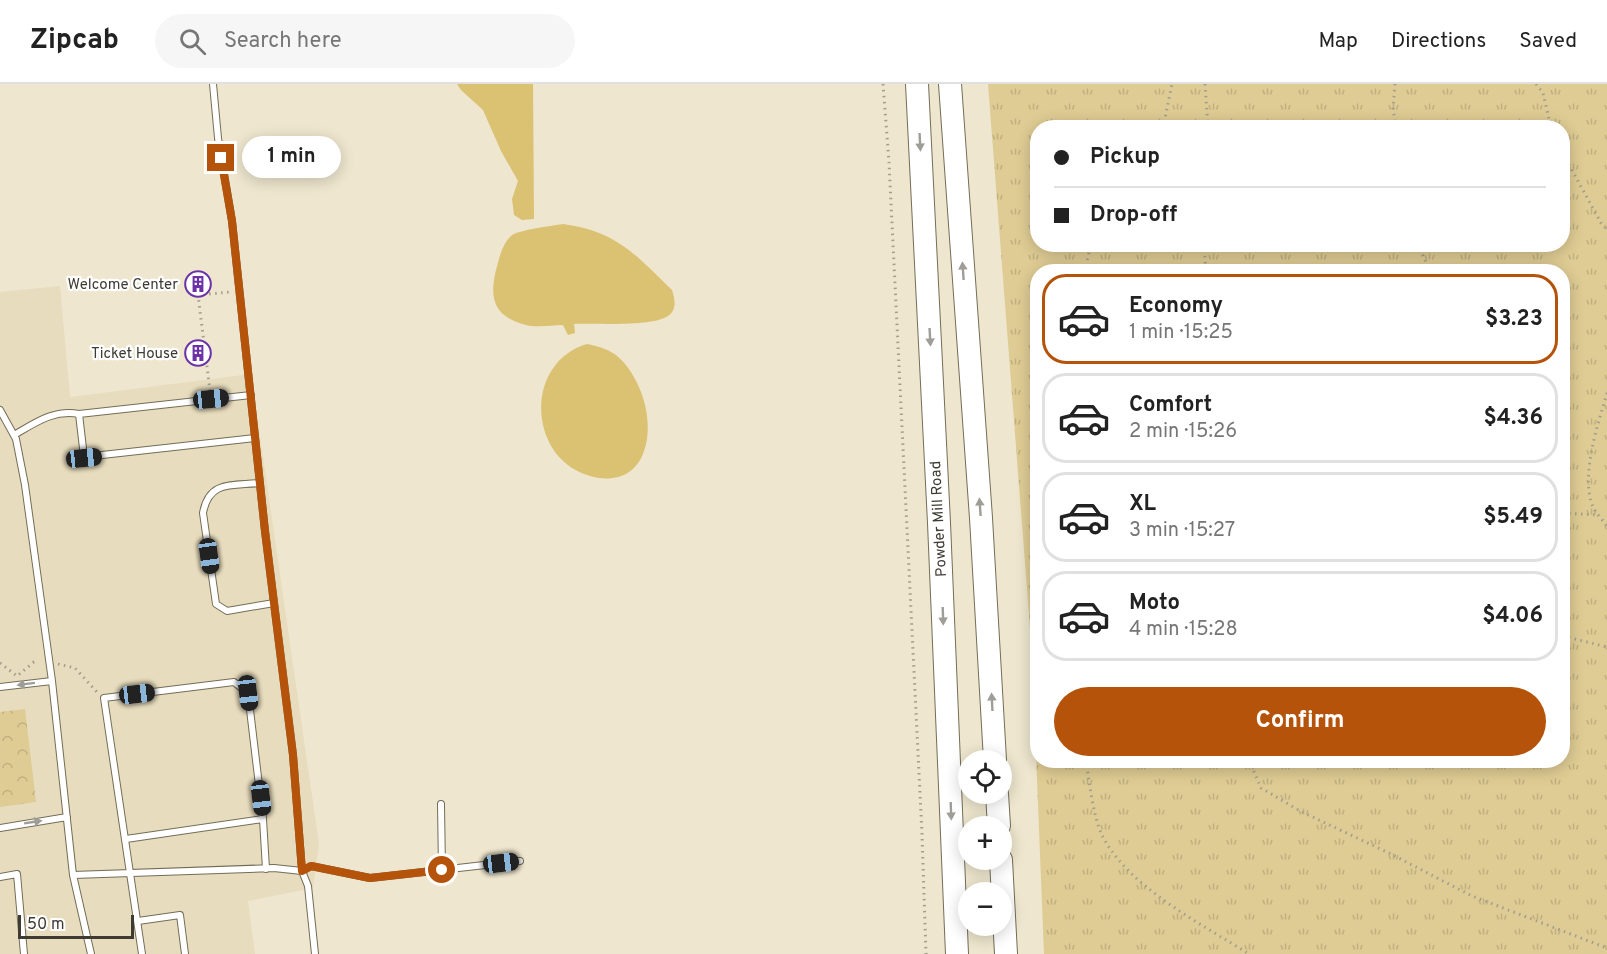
<!DOCTYPE html>
<html lang="en">
<head>
<meta charset="utf-8">
<style>
  body { margin:0; font-family:Overpass,sans-serif; background:#f6f6f6; color:#222; height:100vh; display:flex; flex-direction:column; font-size:22px; white-space:nowrap }
  * { box-sizing:border-box; margin:0 }
  p { font-size:20px; color:#767676 }
  .icon { flex:none; width:33px; height:33px; fill:none; stroke:currentColor; stroke-width:2; stroke-linecap:round; stroke-linejoin:round }
  .map { position:relative; flex:1; overflow:hidden }
  .sheet { position:absolute; left:1030px; top:180px; width:540px; height:504px; display:flex; flex-direction:column; background:#fff; border-radius:24px; box-shadow:0 3px 15px #0003 }
  .sheet>* { flex:none }
  .hud { position:absolute; left:1030px; top:36px; width:540px; height:132px; border-radius:24px; box-shadow:0 3px 15px #0003; display:grid; align-content:center; height:132px; padding:0 24px; background:#fff }
  .fabs { position:absolute; left:958px; top:666px; display:grid; gap:12px }
  .fabs a { display:grid; place-items:center; width:54px; height:54px; border-radius:50%; background:#fff; box-shadow:0 3px 15px #0003; font-size:30px }
  .scale { position:absolute; left:18px; bottom:15px; width:116px; box-sizing:border-box; padding-left:6px; border:3px solid #3e3b32; border-top:0; font-size:16px; line-height:21px; white-space:nowrap; color:#3e3b32; -webkit-text-stroke:4px #fff; paint-order:stroke }
  .end { position:absolute; width:27px; height:27px; margin:-14px; border:8px solid #b45309; background:#fff; box-shadow:0 0 0 3px #fff }
  .from { border-radius:50% }
  .bubble { position:absolute; height:42px; border-radius:21px; background:#fff; box-shadow:0 3px 15px #0003; font-size:20px; font-weight:700; line-height:42px; text-align:center }
  .car { position:absolute; width:18px; height:36px; margin:-18px -9px; border-radius:8px; box-shadow:0 0 4px 2px #0007; background:linear-gradient(#222 24%,#8ab4d8 0 40%,#222 0 76%,#8ab4d8 0 86%,#222 0) }
  .hud b { display:flex; align-items:center; gap:21px; height:57px; font-size:22px }
  .hud b+b { border-top:2px solid #e0e0e0 }
  .hud i { width:15px; height:15px; background:#222 }
  ul { padding:10px 0 0; list-style:none }
  li { display:flex; align-items:center; gap:18px; height:90px; margin:0 12px 9px; padding:0 12px; border:3px solid #e0e0e0; border-radius:24px }
  li div { flex:1 }
  li b { display:block; font-size:22px }
  li em { font-style:normal; font-weight:700 }
  li.selected { border-color:#b45309 }
  li>.icon { width:54px; height:54px; stroke-width:1.5 }
  .cta { display:flex; gap:12px; margin-top:auto; padding:12px 24px }
  .cta a { flex:1; height:69px; border-radius:36px; background:#b45309; color:#fff; font-size:24px; font-weight:700; line-height:69px; text-align:center }
  header { display:flex; align-items:center; gap:36px; box-sizing:border-box; height:84px; padding:0 30px; background:#fff; border-bottom:2px solid #e0e0e0 }
  header strong { font-size:28px }
  nav { display:flex; gap:33px; margin-inline-start:auto; font-size:21px }
  .search { width:420px; height:54px; background:#f6f6f6; display:flex; align-items:center; gap:15px; box-sizing:border-box; padding:0 21px; border-radius:33px; color:#767676; font-size:22px }
  .map>svg:first-child { display:block }
  .built { fill:#e7dcbd }
  .grass { fill:url(#grass-tufts); fill-rule:evenodd }
  .park { fill:url(#park-crowns) }
  .water { fill:#dbc172 }
  .lines { fill:none; stroke-linecap:round; stroke-linejoin:round }
  .lane-casing { stroke:#736d57; stroke-width:8 }
  .highway-casing { stroke:#736d57; stroke-width:24 }
  .path { stroke:#a39d8b; stroke-width:3; stroke-dasharray:1.5 4.5; stroke-linecap:butt }
  .lane { stroke:#fff; stroke-width:6 }
  .highway { stroke:#fff; stroke-width:22 }
  .oneway { fill:#9e9d98 }
  .route { stroke:#b45309; stroke-width:8 }
  .labels { text-anchor:middle; stroke-width:4.5; stroke-linejoin:round; paint-order:stroke }
  .poi-label { font-size:15px; fill:#3e3b32; stroke:#fff; text-anchor:end }
  .street-label { font-size:15px; fill:#3e3b32; stroke:#fff }
</style>
</head>
<body>
<header>
<strong>Zipcab</strong>
<div class="search"><svg class="icon" aria-label="search" viewBox="0 0 24 24"><circle cx="10" cy="10" r="6"/><path d="M15 15l6 6"/></svg>Search here</div>
<nav><a>Map</a><a>Directions</a><a>Saved</a></nav>
</header>
<div class="map">
<svg width="1607" height="870" viewBox="0 0 1607 870">
  <defs>
    <pattern id="grass-tufts" width="24" height="20" patternUnits="userSpaceOnUse" patternTransform="scale(1.5)"><rect width="24" height="20" fill="#dfcc94"/><path d="M3 7l-1-3M5 7V3M7 7l1-3M15 17l-1-3M17 17v-4M19 17l1-3" fill="none" stroke="#c0b080"/></pattern>
    <pattern id="park-crowns" width="20" height="18" patternUnits="userSpaceOnUse" patternTransform="scale(1.5)"><rect width="20" height="18" fill="#dfcc94"/><path d="M2 6a3 3 0 1 1 6 0M12 15a3 3 0 1 1 6 0" fill="none" stroke="#c0b080"/></pattern>
  </defs>
  <rect width="100%" height="100%" fill="#eee6ce"/>
  <path class="built" d="M60 202 70 313 251 290 319 760 313 804 248 817 255 870H0V208Z"/>
  <path class="grass" d="M988 0H1607V870H1044L1032 570ZM1038 44H1563V160H1038ZM1038 188H1563V676H1038Z"/>
  <path class="park" d="M25 625 36 718 0 723V628Z"/>
  <path class="water" d="M457 0H533L534 135 522 136 514 131 512 115 518 97 501 67 483 26 461 6Z
    M563 140C616 147 636 171 672 206 675 215 677 226 668 232 652 243 595 239 574 240L575 249 568 251 563 241C552 241 537 244 526 241 494 233 489 215 496 186 499 175 502 160 511 152 517 146 552 142 563 140Z
    M587 260C597 262 608 265 616 271 641 292 655 336 644 367 630 411 572 396 553 365 529 327 542 273 587 260Z"/>
  <g class="lines">
    <g class="lane-casing">
      <path id="lane" d="M213 0 218 54 232 137 265 447 293 671 302 787 308 802 315 870
        M0 326 16 355 25 401 52 597 73 791 91 870
        M79 330 84 373 255 354
        M14 351C35 339 54 325 79 330L251 311
        M260 399C232 402 209 396 203 429L216 520 227 527 274 519
        M0 603 52 597
        M441 720 442 786
        M0 744 67 733
        M126 755 263 735
        M73 791 274 784 302 787 311 782 370 794 520 777
        M0 793 17 790 24 870
        M138 837 180 831 185 870
        M142 870 104 614 234 598 248 609 263 735 266 785"/>
    </g>
    <g class="highway-casing">
      <path id="highway" d="M917 0 939 439 957 870
        M950 0 981 434 995 676
        M997 710 999 742
        M1001 776 1006 870"/>
    </g>
    <path class="path" d="M883 0 889 78 922 750 926 870
      M1205 0 1208 44
      M1395 0 1393 24 1396 44
      M1536 0 1543 9 1551 44
      M1163 44 1172 0
      M1563 70 1601 139 1607 146
      M1204 160 1206 188
      M1417 160 1431 188
      M1087 188V177L1091 160
      M210 307 198 211 230 208
      M1607 309C1598 340 1580 392 1593 423 1596 430 1603 436 1607 442
      M1563 429 1599 431
      M1563 552 1607 563
      M0 579 17 592 34 578H38
      M58 580 75 584 97 608
      M1086 676C1089 696 1093 731 1101 749 1126 802 1200 839 1249 870
      M1249 676 1261 704 1302 728 1389 769 1472 812 1607 864"/>
    <use href="#lane" class="lane"/>
    <use href="#highway" class="highway"/>
  </g>
  <defs><path id="oneway-solid" d="M-6-.8H1V-3.2L6.5 0L1 3.2V.8H-6Z" transform="scale(1.5)"/></defs>
  <g class="oneway">
    <use href="#oneway-solid" transform="translate(920 58) rotate(87)"/>
    <use href="#oneway-solid" transform="translate(963 187) rotate(-94)"/>
    <use href="#oneway-solid" transform="translate(930 253) rotate(87)"/>
    <use href="#oneway-solid" transform="translate(980 423) rotate(-94)"/>
    <use href="#oneway-solid" transform="translate(943 532) rotate(88)"/>
    <use href="#oneway-solid" transform="translate(26 600) rotate(173)"/>
    <use href="#oneway-solid" transform="translate(992 618) rotate(-93)"/>
    <use href="#oneway-solid" transform="translate(951 727) rotate(88)"/>
    <use href="#oneway-solid" transform="translate(33 738) rotate(-9)"/>
  </g>
  <g class="lines">
    <path class="route" d="M221 74 232 137 265 447 293 671 302 787 311 782 370 794 442 786"/>
  </g>
  <defs>
    <g id="building-ring" transform="scale(1.35)"><circle r="9.5" fill="#fff" stroke="#6b32a8" stroke-width="1.5"/><path d="M-4-6H4V6H1V3H-1V6H-4ZM-2.5-4.3h1.7v1.8h-1.7ZM.8-4.3h1.7v1.8H.8ZM-2.5-1h1.7V.8h-1.7ZM.8-1h1.7V.8H.8Z" fill="#6b32a8"/></g>
  </defs>
  <g fill-rule="evenodd">
    <use href="#building-ring" x="198" y="200"/>
    <use href="#building-ring" x="198" y="269"/>
  </g>
  <g class="labels">
    <g class="poi-label">
      <text x="178" y="205">Welcome Center</text>
      <text x="178" y="274">Ticket House</text>
    </g>
    <g class="street-label">
      <text transform="translate(938 435) rotate(-93)" y="5">Powder Mill Road</text>
    </g>
  </g>
</svg>
<div class="fabs">
<a><svg class="icon" aria-label="locate" viewBox="0 0 24 24"><circle cx="12" cy="12" r="6"/><path d="M12 2v4M12 18v4M2 12h4M18 12h4"/></svg></a>
<a>+</a>
<a>−</a>
</div>
<div class="scale">50 m</div>
<i class="end from" style="left:442px;top:786px"></i>
<i class="end" style="left:221px;top:74px"></i>
<div class="bubble" style="left:242px;top:52px;width:99px">1 min</div>
<i class="car" style="left:211px;top:315px;rotate:84deg"></i>
<i class="car" style="left:84px;top:374px;rotate:84deg"></i>
<i class="car" style="left:209px;top:472px;rotate:172deg"></i>
<i class="car" style="left:248px;top:609px;rotate:173deg"></i>
<i class="car" style="left:137px;top:610px;rotate:83deg"></i>
<i class="car" style="left:261px;top:714px;rotate:173deg"></i>
<i class="car" style="left:501px;top:779px;rotate:83deg"></i>
<div class="hud">
<b><i class="from"></i>Pickup</b>
<b><i></i>Drop-off</b>
</div>
<section class="sheet">
<ul>
<li class="selected"><svg class="icon" aria-label="car" viewBox="0 0 24 24"><path d="M5 17H2v-5l4-1 3-4h7l3 4 3 1v5h-3M9 17h6M6 11h13"/><circle cx="7" cy="17" r="2"/><circle cx="17" cy="17" r="2"/></svg><div><b>Economy</b><p>1 min · 15:25</p></div><em>$3.23</em></li>
<li><svg class="icon" aria-label="car" viewBox="0 0 24 24"><path d="M5 17H2v-5l4-1 3-4h7l3 4 3 1v5h-3M9 17h6M6 11h13"/><circle cx="7" cy="17" r="2"/><circle cx="17" cy="17" r="2"/></svg><div><b>Comfort</b><p>2 min · 15:26</p></div><em>$4.36</em></li>
<li><svg class="icon" aria-label="car" viewBox="0 0 24 24"><path d="M5 17H2v-5l4-1 3-4h7l3 4 3 1v5h-3M9 17h6M6 11h13"/><circle cx="7" cy="17" r="2"/><circle cx="17" cy="17" r="2"/></svg><div><b>XL</b><p>3 min · 15:27</p></div><em>$5.49</em></li>
<li><svg class="icon" aria-label="car" viewBox="0 0 24 24"><path d="M5 17H2v-5l4-1 3-4h7l3 4 3 1v5h-3M9 17h6M6 11h13"/><circle cx="7" cy="17" r="2"/><circle cx="17" cy="17" r="2"/></svg><div><b>Moto</b><p>4 min · 15:28</p></div><em>$4.06</em></li>
</ul>
<div class="cta"><a>Confirm</a></div>
</section>
</div>
</body>
</html>
